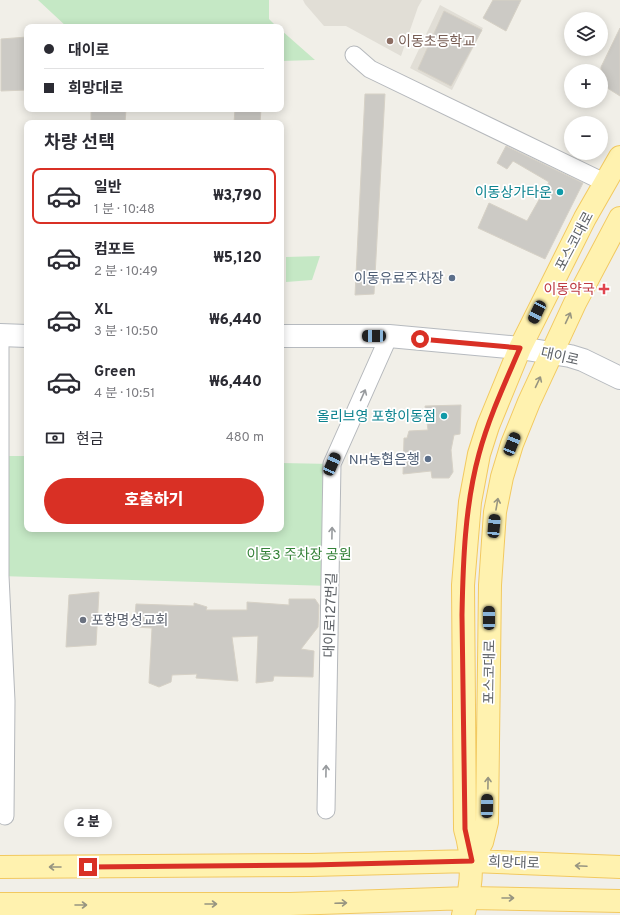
<!DOCTYPE html>
<html lang="ko">
<head>
<meta charset="utf-8">
<style>
  body { margin:0; font-family:Overpass,"Noto Sans KR",sans-serif; background:#f7f7f7; color:#2b2b33; height:100vh; display:flex; flex-direction:column; font-size:15px; white-space:nowrap }
  * { box-sizing:border-box; margin:0 }
  p { font-size:13px; color:#7c7c81 }
  .icon { flex:none; width:22px; height:22px; fill:none; stroke:currentColor; stroke-width:2; stroke-linecap:round; stroke-linejoin:round }
  .map { position:relative; flex:1; overflow:hidden }
  .side { position:absolute; left:24px; top:120px; width:260px; height:412px; display:flex; flex-direction:column; background:#fff; border-radius:8px; box-shadow:0 2px 10px #0003 }
  .side>* { flex:none }
  .banner { position:absolute; left:24px; top:24px; width:260px; height:88px; border-radius:8px; box-shadow:0 2px 10px #0003; display:grid; align-content:center; height:88px; padding:0 20px; background:#fff }
  .controls { position:absolute; left:564px; top:12px; display:grid; gap:8px }
  .controls a { display:grid; place-items:center; width:44px; height:44px; border-radius:50%; background:#fff; box-shadow:0 2px 10px #0003; font-size:20px }
  .end { position:absolute; width:18px; height:18px; margin:-9px; border:5px solid #d93025; background:#fff; box-shadow:0 0 0 2px #fff }
  .from { border-radius:50% }
  .bubble { position:absolute; height:28px; border-radius:14px; background:#fff; box-shadow:0 2px 10px #0003; font-size:13px; font-weight:800; line-height:28px; text-align:center }
  .car { position:absolute; width:12px; height:24px; margin:-12px -6px; border-radius:5px; box-shadow:0 0 3px 1px #0007; background:linear-gradient(#222 24%,#8ab4d8 0 40%,#222 0 76%,#8ab4d8 0 86%,#222 0) }
  .banner b { display:flex; align-items:center; gap:14px; height:38px; font-size:15px }
  .banner b+b { border-top:1px solid #e1e1e2 }
  .banner i { width:10px; height:10px; background:#2b2b33 }
  ul { padding:0; list-style:none }
  li { display:flex; align-items:center; gap:12px; height:56px; margin:0 8px 6px; padding:0 12px; border:2px solid transparent; border-radius:8px }
  li div { flex:1 }
  li b { display:block; font-size:15px }
  li em { font-style:normal; font-weight:800 }
  li.active { border-color:#d93025 }
  li>.icon { width:36px; height:36px; stroke-width:1.5 }
  h2 { padding:0 20px; font-size:18px; line-height:48px }
  .pay { display:flex; align-items:center; gap:10px; height:44px; padding:0 20px; font-size:15px }
  .pay p { margin-inline-start:auto }
  .button { display:flex; gap:8px; margin-top:auto; padding:8px 20px }
  .button a { flex:1; height:46px; border-radius:24px; background:#d93025; color:#fff; font-size:16px; font-weight:800; line-height:46px; text-align:center }
  .map>svg:first-child { display:block }
  .education { fill:#e1ded6 }
  .green { fill:#c5e8c5 }
  .building { fill:#cccac5; stroke:#d6d1c6 }
  .lines { fill:none; stroke-linecap:round; stroke-linejoin:round }
  .street-casing { stroke:#b5b8bc; stroke-width:19 }
  .secondary-casing { stroke:#b6babf; stroke-width:24 }
  .primary-casing { stroke:#f2c960; stroke-width:24 }
  .street { stroke:#fff; stroke-width:17 }
  .secondary { stroke:#fff; stroke-width:22 }
  .primary { stroke:#fff2af; stroke-width:22 }
  .oneway { stroke:#979581 }
  .oneway2 { stroke:#979a9d }
  .route { stroke:#d93025; stroke-width:5 }
  .education-dot { fill:#8d6e63; stroke:#fff; stroke-width:1.5 }
  .culture-dot { fill:#0f9aa8; stroke:#fff; stroke-width:1.5 }
  .service-dot { fill:#5c6f8a; stroke:#fff; stroke-width:1.5 }
  .health-dot { fill:#e0444e; stroke:#fff; stroke-width:1.5 }
  .worship-dot { fill:#6b7280; stroke:#fff; stroke-width:1.5 }
  .labels { text-anchor:middle; stroke-width:3.5; stroke-linejoin:round; paint-order:stroke }
  .education-label { font-size:14px; fill:#785e54; stroke:#fff; text-anchor:start }
  .culture-label { font-size:14px; fill:#0d838f; stroke:#fff; text-anchor:end }
  .street-label { font-size:14px; fill:#5f6368; stroke:#fff }
  .service-label { font-size:14px; fill:#4e5e75; stroke:#fff; text-anchor:end }
  .health-label { font-size:14px; fill:#be3a42; stroke:#fff; text-anchor:end }
  .park-label { font-size:14px; fill:#348238; stroke:#fff }
  .worship-label { font-size:14px; fill:#5b616d; stroke:#fff; text-anchor:start }
</style>
</head>
<body>
<div class="map">
<svg width="620" height="915" viewBox="0 0 620 915">
  <rect width="100%" height="100%" fill="#f1efe8"/>
  <path class="education" d="M303 0H422L418 7 401 56 346 26H324L305 4Z
    M440 5 483 28 452 90 410 68Z"/>
  <path class="green" d="M38 0H269V19L277 27H67Z
    M281 30 315 60 281 61Z
    M320 256 312 280 286 282V257Z
    M0 456H27V529H281V463L332 464 331 586 0 576Z"/>
  <path class="building" d="M493 0H521L506 31 483 18Z
    M444 11 482 30 451 86 418 69Z
    M620 28V96L601 84V67Z
    M27 37V90L1 91V39Z
    M365 94H385L374 294 355 295Z
    M91 109H126L125 123H91Z
    M235 109H261L260 123H234Z
    M506 146 583 183 545 259 478 228 489 203 527 221 549 182 513 161 507 169 497 163Z
    M461 405 460 434 454 435 451 450 453 472 449 478H432L431 471 403 474 404 438H407L409 431 428 430 425 406Z
    M99 592 96 645 66 647 69 595Z
    M289 599H315L319 605 318 627 301 649 314 651 313 677 274 676 273 681 256 683 258 636 232 637 238 681 196 678 197 674 172 675 171 682 159 687 149 683 152 628 134 627 136 604 194 606V603L207 607 206 610H247V602L289 605Z"/>
  <g class="lines">
    <g class="street-casing">
      <path id="street" d="M354 55 370 69 606 183
        M0 335V576L6 701 5 816
        M326 810 332 464 389 336"/>
    </g>
    <g class="secondary-casing">
      <path id="secondary" d="M0 335 27 336
        M281 336H389L520 348 570 356 583 360 620 378"/>
    </g>
    <g class="primary-casing">
      <path id="primary" d="M472 861 482 842 487 822 490 585 495 512 502 477 512 444 529 402 575 303 620 218
        M0 867 311 865 472 861 620 867
        M0 904H290L469 898 620 901
        M463 915C473 886 474 859 465 829L463 585 470 502 479 454 488 426 520 348 585 218 620 157"/>
    </g>
    <use href="#street" class="street"/>
    <use href="#secondary" class="secondary"/>
    <use href="#primary" class="primary"/>
  </g>
  <defs><path id="oneway-shaft" d="M-6 0H5M1.5-3L5.5 0L1.5 3" fill="none" stroke-width="1.6" stroke-linecap="round" stroke-linejoin="round"/></defs>
  <g class="oneway">
    <use href="#oneway-shaft" transform="translate(568 318) rotate(-65)"/>
    <use href="#oneway-shaft" transform="translate(538 382) rotate(-65)"/>
    <use href="#oneway-shaft" transform="translate(497 504) rotate(-80)"/>
    <use href="#oneway-shaft" transform="translate(488 783) rotate(-89)"/>
    <use href="#oneway-shaft" transform="translate(581 866) rotate(-177)"/>
    <use href="#oneway-shaft" transform="translate(55 867) rotate(180)"/>
    <use href="#oneway-shaft" transform="translate(508 898)"/>
    <use href="#oneway-shaft" transform="translate(341 903) rotate(-2)"/>
    <use href="#oneway-shaft" transform="translate(211 904)"/>
    <use href="#oneway-shaft" transform="translate(81 905)"/>
  </g>
  <g class="oneway2">
    <use href="#oneway-shaft" transform="translate(363 395) rotate(-66)"/>
    <use href="#oneway-shaft" transform="translate(332 533) rotate(-89)"/>
    <use href="#oneway-shaft" transform="translate(326 771) rotate(-89)"/>
  </g>
  <g class="lines">
    <path class="route" d="M88 867 311 865 472 861 465 829 462 615C463 561 465 505 479 454 489 417 505 383 520 348L420 339"/>
  </g>
  <circle class="education-dot" cx="390" cy="41" r="4"/>
  <g class="culture-dot">
    <circle cx="560" cy="192" r="4"/>
    <circle cx="444" cy="416" r="4"/>
  </g>
  <g class="service-dot">
    <circle cx="452" cy="278" r="4"/>
    <circle cx="428" cy="459" r="4"/>
  </g>
  <path class="health-dot" d="M602 283h4v4h4v4h-4v4h-4v-4h-4v-4h4z"/>
  <circle class="worship-dot" cx="83" cy="620" r="4"/>
  <g class="labels">
    <g class="education-label">
      <text x="398" y="46">이동초등학교</text>
    </g>
    <g class="culture-label">
      <text x="552" y="197">이동상가타운</text>
      <text x="436" y="421">올리브영 포항이동점</text>
    </g>
    <g class="street-label">
      <text transform="translate(574 241) rotate(-62)" y="5">포스코대로</text>
      <text transform="translate(560 356) rotate(13)" y="5">대이로</text>
      <text transform="translate(330 615) rotate(-88)" y="5">대이로127번길</text>
      <text transform="translate(489 672) rotate(-89)" y="5">포스코대로</text>
      <text transform="translate(514 862) rotate(2)" y="5">희망대로</text>
    </g>
    <g class="service-label">
      <text x="444" y="283">이동유료주차장</text>
      <text x="420" y="464">NH농협은행</text>
    </g>
    <g class="health-label">
      <text x="595" y="294">이동약국</text>
    </g>
    <g class="park-label">
      <text x="299" y="559">이동3 주차장 공원</text>
    </g>
    <g class="worship-label">
      <text x="91" y="625">포항명성교회</text>
    </g>
  </g>
</svg>
<div class="controls">
<a><svg class="icon" aria-label="layers" viewBox="0 0 24 24"><path d="M12 4l9 5-9 5-9-5zM3 14l9 5 9-5"/></svg></a>
<a>+</a>
<a>−</a>
</div>
<i class="end from" style="left:420px;top:339px"></i>
<i class="end" style="left:88px;top:867px"></i>
<div class="bubble" style="left:64px;top:809px;width:48px">2 분</div>
<i class="car" style="left:537px;top:312px;rotate:206deg"></i>
<i class="car" style="left:374px;top:336px;rotate:270deg"></i>
<i class="car" style="left:512px;top:444px;rotate:22deg"></i>
<i class="car" style="left:332px;top:464px;rotate:24deg"></i>
<i class="car" style="left:494px;top:526px;rotate:5deg"></i>
<i class="car" style="left:489px;top:618px;rotate:0deg"></i>
<i class="car" style="left:487px;top:806px;rotate:1deg"></i>
<div class="banner">
<b><i class="from"></i>대이로</b>
<b><i></i>희망대로</b>
</div>
<section class="side">
<h2>차량 선택</h2>
<ul>
<li class="active"><svg class="icon" aria-label="car" viewBox="0 0 24 24"><path d="M5 17H2v-5l4-1 3-4h7l3 4 3 1v5h-3M9 17h6M6 11h13"/><circle cx="7" cy="17" r="2"/><circle cx="17" cy="17" r="2"/></svg><div><b>일반</b><p>1 분 · 10:48</p></div><em>₩3,790</em></li>
<li><svg class="icon" aria-label="car" viewBox="0 0 24 24"><path d="M5 17H2v-5l4-1 3-4h7l3 4 3 1v5h-3M9 17h6M6 11h13"/><circle cx="7" cy="17" r="2"/><circle cx="17" cy="17" r="2"/></svg><div><b>컴포트</b><p>2 분 · 10:49</p></div><em>₩5,120</em></li>
<li><svg class="icon" aria-label="car" viewBox="0 0 24 24"><path d="M5 17H2v-5l4-1 3-4h7l3 4 3 1v5h-3M9 17h6M6 11h13"/><circle cx="7" cy="17" r="2"/><circle cx="17" cy="17" r="2"/></svg><div><b>XL</b><p>3 분 · 10:50</p></div><em>₩6,440</em></li>
<li><svg class="icon" aria-label="car" viewBox="0 0 24 24"><path d="M5 17H2v-5l4-1 3-4h7l3 4 3 1v5h-3M9 17h6M6 11h13"/><circle cx="7" cy="17" r="2"/><circle cx="17" cy="17" r="2"/></svg><div><b>Green</b><p>4 분 · 10:51</p></div><em>₩6,440</em></li>
</ul>
<div class="pay"><svg class="icon" aria-label="cash" viewBox="0 0 24 24"><path d="M3 7h18v10H3z"/><circle cx="12" cy="12" r="2"/></svg>현금<p>480 m</p></div>
<div class="button"><a>호출하기</a></div>
</section>
</div>
</body>
</html>
